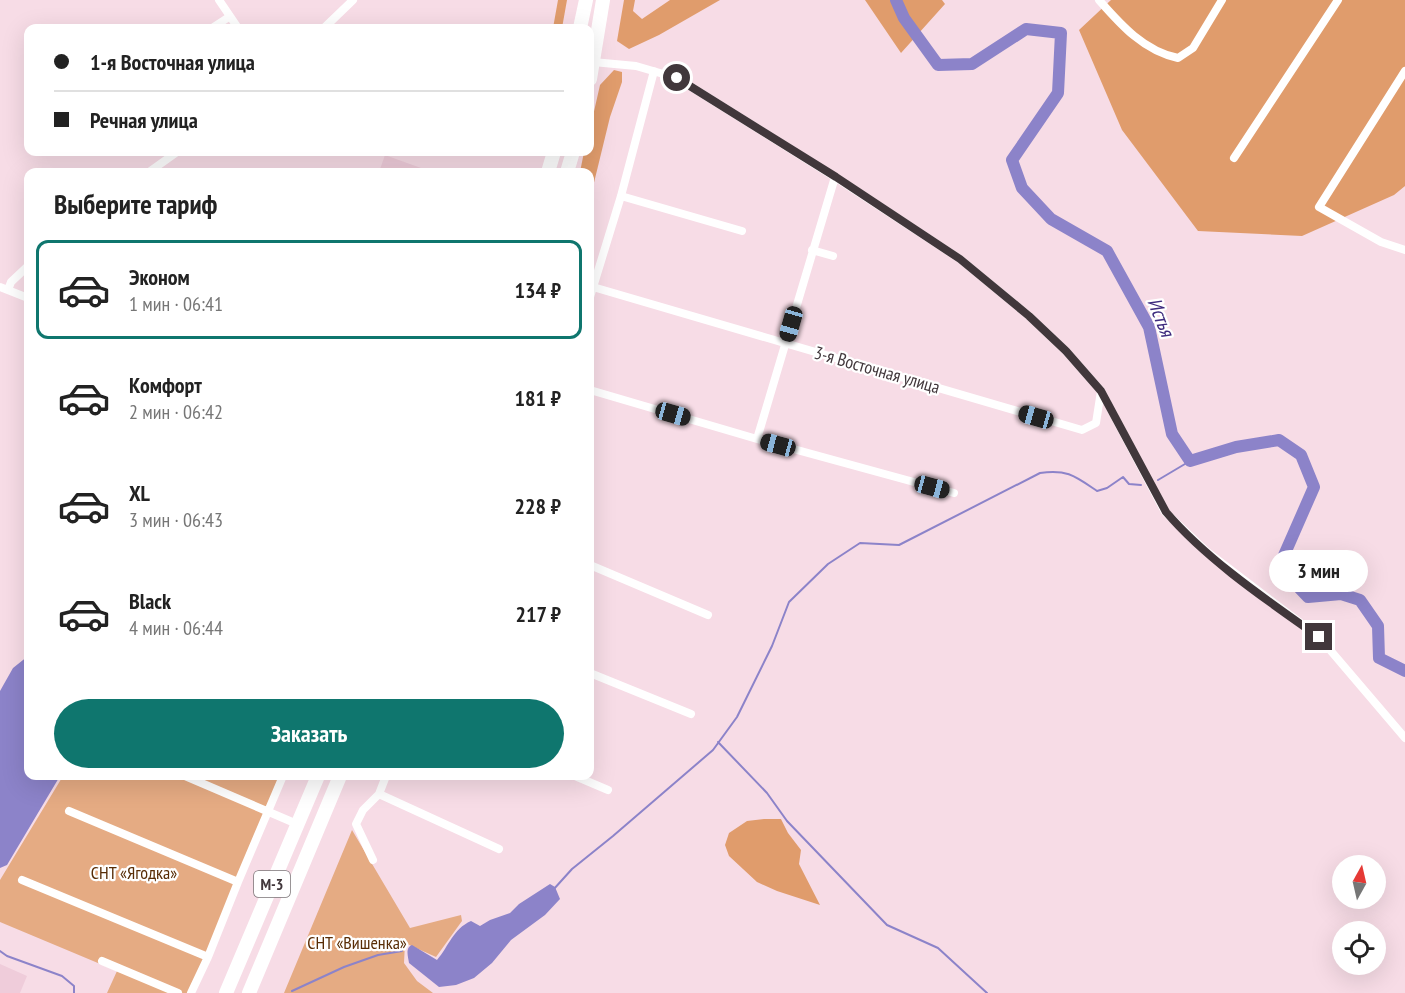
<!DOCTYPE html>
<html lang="ru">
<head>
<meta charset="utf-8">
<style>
  body { margin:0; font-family:"PT Sans Narrow",sans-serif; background:#f6f6f6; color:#222; height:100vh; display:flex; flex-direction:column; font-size:22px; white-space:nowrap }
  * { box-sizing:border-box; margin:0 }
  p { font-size:20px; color:#767676 }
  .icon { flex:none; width:33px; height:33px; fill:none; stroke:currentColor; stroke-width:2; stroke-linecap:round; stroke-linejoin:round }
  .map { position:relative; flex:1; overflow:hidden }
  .details { position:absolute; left:24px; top:168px; width:570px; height:612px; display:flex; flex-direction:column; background:#fff; border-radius:12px; box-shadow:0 6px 24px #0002 }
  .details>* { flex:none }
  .top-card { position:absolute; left:24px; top:24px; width:570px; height:132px; border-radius:12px; box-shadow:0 6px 24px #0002; display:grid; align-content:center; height:132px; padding:0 30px; background:#fff }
  .needle { width:39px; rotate:8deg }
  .fabs { position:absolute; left:1332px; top:855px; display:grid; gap:12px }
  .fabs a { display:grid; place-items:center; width:54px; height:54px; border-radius:50%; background:#fff; box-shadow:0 6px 24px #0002; font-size:30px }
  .end { position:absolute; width:27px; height:27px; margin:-14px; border:8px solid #41373b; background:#fff; box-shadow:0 0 0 3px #fff }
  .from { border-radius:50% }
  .bubble { position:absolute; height:42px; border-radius:21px; background:#fff; box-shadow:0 6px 24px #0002; font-size:20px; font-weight:600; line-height:42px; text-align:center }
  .car { position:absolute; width:18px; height:36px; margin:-18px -9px; border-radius:8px; box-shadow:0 0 4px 2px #0007; background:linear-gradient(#222 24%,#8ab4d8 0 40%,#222 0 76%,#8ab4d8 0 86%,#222 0) }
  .top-card b { display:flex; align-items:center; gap:21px; height:57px; font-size:22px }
  .top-card b+b { border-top:2px solid #e0e0e0 }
  .top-card i { width:15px; height:15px; background:#222 }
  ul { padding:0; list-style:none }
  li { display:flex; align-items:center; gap:18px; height:99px; margin:0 12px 9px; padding:0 18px; border:3px solid transparent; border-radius:12px }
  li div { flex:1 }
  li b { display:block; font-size:22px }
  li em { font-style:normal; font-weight:600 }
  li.active { border-color:#0f766e }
  li>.icon { width:54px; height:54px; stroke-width:1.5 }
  h2 { padding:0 30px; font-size:27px; line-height:72px }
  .button { display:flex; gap:12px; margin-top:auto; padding:12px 30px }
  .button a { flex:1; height:69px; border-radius:36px; background:#0f766e; color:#fff; font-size:24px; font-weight:600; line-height:69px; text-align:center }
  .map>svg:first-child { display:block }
  .built { fill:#efccda }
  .green { fill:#e5ab83 }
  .forest { fill:#e09c6c }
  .water { fill:#8c83c9 }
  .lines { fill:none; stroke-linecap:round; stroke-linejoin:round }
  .stream { stroke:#8c83c9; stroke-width:2 }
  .river { stroke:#8c83c9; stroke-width:12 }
  .street { stroke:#fff; stroke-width:8 }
  .highway { stroke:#fff; stroke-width:14 }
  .route { stroke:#41373b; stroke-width:8 }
  .labels { text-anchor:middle; stroke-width:4.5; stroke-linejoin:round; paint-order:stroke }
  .shield { fill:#fff; stroke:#7a7376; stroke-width:1.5 }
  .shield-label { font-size:16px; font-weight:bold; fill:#41373b }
  .street-label { font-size:18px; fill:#41373b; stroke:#fff }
  .park-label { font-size:18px; fill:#582c05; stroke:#fff }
  .water-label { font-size:20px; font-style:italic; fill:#3e2b7e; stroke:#fff }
</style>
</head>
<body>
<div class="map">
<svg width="1405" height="993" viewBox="0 0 1405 993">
  <rect width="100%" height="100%" fill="#f7dce6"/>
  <path class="built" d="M385 155 432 172H379Z
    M0 964 27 976 20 993H0Z"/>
  <path class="green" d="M63 776H280L189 993H107L117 971 0 922V880Z
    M352 830 410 928 461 915 462 921 436 957 405 943 404 963 417 981 433 993H284Z"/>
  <path class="forest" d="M558 0H567L562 28H553Z
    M624 0H635L633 11 642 19 670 0H720L659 35 629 49 617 41Z
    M865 0H942L945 4 901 53Z
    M1111 0H1405V186L1394 195 1302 236 1198 231 1122 130 1079 30Z
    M614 70 622 72V82L610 117 590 199V172H580L584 152H590V129L600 85Z
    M764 819H781L788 833 801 850 799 864 820 905 777 891 757 882 729 856 725 845 729 833 747 821Z"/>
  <path class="water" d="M28 656V776H60L7 865 0 868V691L13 668Z
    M550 884 555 887 560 899 545 915 511 940 492 963 474 978 456 985 439 987 409 963C408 956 405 948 412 945L437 960C449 946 453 929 471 921L480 926 490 920 510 913 519 904Z"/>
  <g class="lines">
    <path class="stream" d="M1158 480 1190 461
      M718 742 767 793 787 821 887 925 938 948 987 993
      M553 890 572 869 613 836 713 750 737 717 772 646 789 602 828 564 860 543 899 545 1040 473C1067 469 1075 476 1097 491L1107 488 1123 477 1129 484 1141 485
      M0 951 7 956 62 976 74 986V993
      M292 991 344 967 378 955 402 951"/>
    <path class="river" d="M896 0 904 18 938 65 972 64 1026 29 1061 33 1058 93 1012 160 1022 188 1051 219 1107 251 1149 327 1172 434 1190 461 1236 447 1279 440 1301 455 1314 487 1282 560 1288 576 1308 597 1341 594 1360 600 1378 626 1379 658 1405 671"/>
    <path class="street" d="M219 0 238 28
      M1099 0C1121 25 1144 51 1178 58L1193 48 1222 0
      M212 28 229 17
      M324 28 353 0
      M593 62 636 66 677 78 835 177 960 259 1029 316 1066 351 1101 391 1165 512 1206 551 1319 637 1405 738
      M1405 71 1319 207 1381 242 1405 250
      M1234 158 1338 0
      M149 172 177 152
      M621 196 742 231
      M812 250 833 256
      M0 287 28 298
      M593 287 1082 430 1096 423 1101 391
      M8 290 11 282 28 266
      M590 297 621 196 654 71
      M590 390 757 439 954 493
      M757 439 835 177
      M590 565 708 615
      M590 673 691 714
      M185 776 297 824
      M575 776 608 790
      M379 794 499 849
      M69 811 238 882 283 776
      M373 860 356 824 363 810 379 794 386 776
      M22 880 208 957 238 882
      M102 961 178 993
      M191 993 208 957"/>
    <path class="highway" d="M580 28 586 0
      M590 79 603 0
      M548 172 554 152
      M567 172 573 152
      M226 993 318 776
      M249 993 340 776"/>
  </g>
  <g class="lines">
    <path class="route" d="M677 78 836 177 960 259 1029 316 1066 351 1101 391 1166 512C1207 560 1268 601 1319 637"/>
  </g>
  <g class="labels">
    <rect class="shield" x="254" y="871" width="36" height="26" rx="4.5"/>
    <g class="shield-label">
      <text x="272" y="890">М-3</text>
    </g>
    <g class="street-label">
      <text transform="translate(877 370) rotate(16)" y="6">3-я Восточная улица</text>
    </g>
    <g class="park-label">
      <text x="134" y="879">СНТ «Ягодка»</text>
      <text x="357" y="949">СНТ «Вишенка»</text>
    </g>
    <g class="water-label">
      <text transform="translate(1161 317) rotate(68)" y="7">Истья</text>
    </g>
  </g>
</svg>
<div class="fabs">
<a><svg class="needle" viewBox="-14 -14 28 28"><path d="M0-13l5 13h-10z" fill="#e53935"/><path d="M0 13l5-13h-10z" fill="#767676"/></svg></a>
<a><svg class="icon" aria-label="locate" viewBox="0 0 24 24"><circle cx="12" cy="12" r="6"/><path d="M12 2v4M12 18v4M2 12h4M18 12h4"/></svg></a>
</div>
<i class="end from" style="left:677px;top:78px"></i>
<i class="end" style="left:1319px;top:637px"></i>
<div class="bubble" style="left:1269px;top:550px;width:99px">3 мин</div>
<i class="car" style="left:791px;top:324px;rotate:196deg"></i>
<i class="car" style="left:673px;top:414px;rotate:106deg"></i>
<i class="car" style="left:1036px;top:417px;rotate:286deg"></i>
<i class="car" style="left:778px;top:445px;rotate:285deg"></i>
<i class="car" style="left:932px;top:487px;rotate:105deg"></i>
<div class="top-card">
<b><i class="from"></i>1-я Восточная улица</b>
<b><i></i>Речная улица</b>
</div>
<section class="details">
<h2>Выберите тариф</h2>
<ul>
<li class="active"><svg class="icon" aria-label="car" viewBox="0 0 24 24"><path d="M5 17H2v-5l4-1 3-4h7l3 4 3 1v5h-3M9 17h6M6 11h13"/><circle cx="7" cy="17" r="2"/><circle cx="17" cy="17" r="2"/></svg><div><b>Эконом</b><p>1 мин · 06:41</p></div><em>134 ₽</em></li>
<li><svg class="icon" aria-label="car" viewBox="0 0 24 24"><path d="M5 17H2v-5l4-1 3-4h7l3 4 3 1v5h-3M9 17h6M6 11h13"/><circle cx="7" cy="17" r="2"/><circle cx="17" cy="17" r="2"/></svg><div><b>Комфорт</b><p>2 мин · 06:42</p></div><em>181 ₽</em></li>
<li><svg class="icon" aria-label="car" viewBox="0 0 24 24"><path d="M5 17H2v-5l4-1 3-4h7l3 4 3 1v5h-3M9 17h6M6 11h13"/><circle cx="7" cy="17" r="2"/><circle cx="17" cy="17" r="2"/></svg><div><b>XL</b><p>3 мин · 06:43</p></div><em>228 ₽</em></li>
<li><svg class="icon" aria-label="car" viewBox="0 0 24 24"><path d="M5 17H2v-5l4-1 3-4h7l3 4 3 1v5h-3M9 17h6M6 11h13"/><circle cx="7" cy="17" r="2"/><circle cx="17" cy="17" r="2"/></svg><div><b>Black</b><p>4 мин · 06:44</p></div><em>217 ₽</em></li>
</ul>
<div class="button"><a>Заказать</a></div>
</section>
</div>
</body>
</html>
